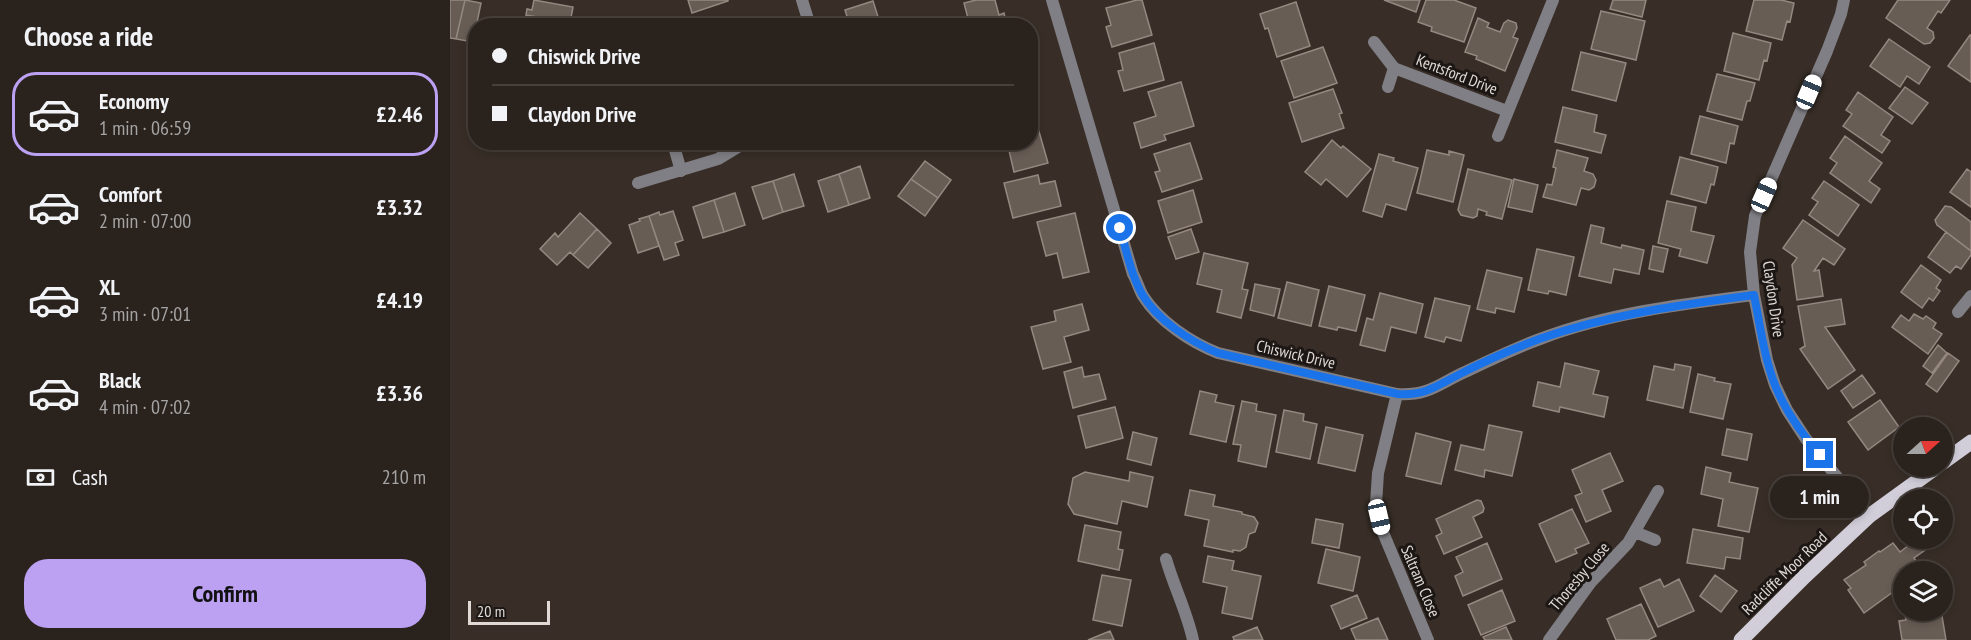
<!DOCTYPE html>
<html lang="en">
<head>
<meta charset="utf-8">
<style>
  body { margin:0; font-family:"PT Sans Narrow",sans-serif; background:#322a26; color:#f1f3f6; height:100vh; display:flex; flex-direction:column; font-size:22px; white-space:nowrap }
  * { box-sizing:border-box; margin:0 }
  p { font-size:20px; color:#a5a4a4 }
  .icon { flex:none; width:33px; height:33px; fill:none; stroke:currentColor; stroke-width:2; stroke-linecap:round; stroke-linejoin:round }
  .map { position:relative; flex:1; overflow:hidden }
  .drawer { display:flex; flex-direction:column; background:#2a221d; width:450px }
  .drawer>* { flex:none }
  .guide { position:absolute; left:18px; top:18px; width:570px; height:132px; border-radius:24px; box-shadow:0 3px 9px #0003,0 0 0 2px #463f3b; display:grid; align-content:center; height:132px; padding:0 24px; background:#2a221d }
  .needle { width:39px; rotate:69deg }
  .fabs { position:absolute; left:1443px; top:417px; display:grid; gap:12px }
  .fabs a { display:grid; place-items:center; width:60px; height:60px; border-radius:50%; background:#2a221d; box-shadow:0 3px 9px #0003,0 0 0 2px #463f3b; font-size:30px }
  .scale { position:absolute; left:18px; bottom:15px; width:82px; box-sizing:border-box; padding-left:6px; border:3px solid #e0d9d5; border-top:0; font-size:16px; line-height:21px; white-space:nowrap; color:#e0d9d5; -webkit-text-stroke:4px #1c1714; paint-order:stroke }
  .end { position:absolute; width:27px; height:27px; margin:-14px; border:8px solid #1a73e8; background:#fff; box-shadow:0 0 0 3px #fff }
  .from { border-radius:50% }
  .bubble { position:absolute; height:42px; border-radius:21px; background:#2a221d; box-shadow:0 3px 9px #0003,0 0 0 2px #463f3b; font-size:20px; font-weight:700; line-height:42px; text-align:center }
  .car { position:absolute; width:18px; height:36px; margin:-18px -9px; border-radius:8px; box-shadow:0 0 4px 2px #0007; background:linear-gradient(#fff 24%,#345 0 40%,#fff 0 76%,#345 0 86%,#fff 0) }
  .guide b { display:flex; align-items:center; gap:21px; height:57px; font-size:22px }
  .guide b+b { border-top:2px solid #463f3b }
  .guide i { width:15px; height:15px; background:#f1f3f6 }
  ul { padding:0; list-style:none }
  li { display:flex; align-items:center; gap:18px; height:84px; margin:0 12px 9px; padding:0 12px; border:3px solid transparent; border-radius:24px }
  li div { flex:1 }
  li b { display:block; font-size:22px }
  li em { font-style:normal; font-weight:700 }
  li.on { border-color:#bca0f2 }
  li>.icon { width:54px; height:54px; stroke-width:1.5 }
  h2 { padding:0 24px; font-size:27px; line-height:72px }
  .pay { display:flex; align-items:center; gap:15px; height:66px; padding:0 24px; font-size:22px }
  .pay p { margin-inline-start:auto }
  .primary-button { display:flex; gap:12px; margin-top:auto; padding:12px 24px }
  .primary-button a { flex:1; height:69px; border-radius:24px; background:#bca0f2; color:#111; font-size:24px; font-weight:700; line-height:69px; text-align:center }
  main { display:flex; flex:1; min-height:0 }
  .map>svg:first-child { display:block }
  .building { fill:#685d55; stroke:#948880; stroke-width:1.5 }
  .lines { fill:none; stroke-linecap:round; stroke-linejoin:round }
  .street { stroke:#807f85; stroke-width:12 }
  .primary { stroke:#d1ceda; stroke-width:15 }
  .route { stroke:#1a73e8; stroke-width:8 }
  .labels { text-anchor:middle; stroke-width:6; stroke-linejoin:round; paint-order:stroke }
  .street-label { font-size:16px; fill:#e0d9d5; stroke:#1c1714 }
</style>
</head>
<body>
<main>
<section class="drawer">
<h2>Choose a ride</h2>
<ul>
<li class="on"><svg class="icon" aria-label="car" viewBox="0 0 24 24"><path d="M5 17H2v-5l4-1 3-4h7l3 4 3 1v5h-3M9 17h6M6 11h13"/><circle cx="7" cy="17" r="2"/><circle cx="17" cy="17" r="2"/></svg><div><b>Economy</b><p>1 min · 06:59</p></div><em>£2.46</em></li>
<li><svg class="icon" aria-label="car" viewBox="0 0 24 24"><path d="M5 17H2v-5l4-1 3-4h7l3 4 3 1v5h-3M9 17h6M6 11h13"/><circle cx="7" cy="17" r="2"/><circle cx="17" cy="17" r="2"/></svg><div><b>Comfort</b><p>2 min · 07:00</p></div><em>£3.32</em></li>
<li><svg class="icon" aria-label="car" viewBox="0 0 24 24"><path d="M5 17H2v-5l4-1 3-4h7l3 4 3 1v5h-3M9 17h6M6 11h13"/><circle cx="7" cy="17" r="2"/><circle cx="17" cy="17" r="2"/></svg><div><b>XL</b><p>3 min · 07:01</p></div><em>£4.19</em></li>
<li><svg class="icon" aria-label="car" viewBox="0 0 24 24"><path d="M5 17H2v-5l4-1 3-4h7l3 4 3 1v5h-3M9 17h6M6 11h13"/><circle cx="7" cy="17" r="2"/><circle cx="17" cy="17" r="2"/></svg><div><b>Black</b><p>4 min · 07:02</p></div><em>£3.36</em></li>
</ul>
<div class="pay"><svg class="icon" aria-label="cash" viewBox="0 0 24 24"><path d="M3 7h18v10H3z"/><circle cx="12" cy="12" r="2"/></svg>Cash<p>210 m</p></div>
<div class="primary-button"><a>Confirm</a></div>
</section>
<div class="map">
<svg width="1521" height="640" viewBox="0 0 1521 640">
  <rect width="100%" height="100%" fill="#382e27"/>
  <path class="building" d="M0 0H15L6 39 0 38Z
    M15 0 31 3 23 42 6 39Z
    M84 0 123 7 120 23 76 15 77 9 82 10Z
    M238 0H278V1L242 13Z
    M526 0H545L549 15 554 13 557 26H520L514 3Z
    M687 0H692L702 35 662 47 656 27 661 25 656 8Z
    M934 0H970L966 12Z
    M976 0H1004L1026 8 1014 42 981 31 982 27 968 22Z
    M1163 0H1196L1192 17 1160 9Z
    M1304 0H1331L1344 3 1340 22 1337 21 1332 40 1296 31Z
    M1448 0H1500L1491 13 1488 11 1477 28 1483 32 1484 38 1480 43 1474 44 1436 18Z
    M423 1 430 23 423 26H395V24L399 23 395 10Z
    M846 2 860 46 827 57 818 28 815 29 810 14Z
    M1151 11 1195 21 1186 60 1141 49Z
    M76 15 120 23V26H79L80 22 75 21Z
    M1028 18 1039 23 1037 27 1050 32 1054 23 1058 20 1066 23 1067 28 1063 37 1068 39 1055 71 1026 59 1027 56 1015 52Z
    M1283 33 1321 43 1317 61 1314 60 1309 80 1274 71Z
    M1520 35H1521V82L1498 66Z
    M1439 39 1480 67 1469 84 1457 76 1450 87 1420 66Z
    M704 43 714 80 674 91 668 71 673 70 669 53Z
    M873 47 887 83 844 98 831 61Z
    M1131 52 1176 63 1166 101 1122 90Z
    M1267 74 1305 83 1300 101H1297L1292 120 1257 111Z
    M731 82 744 126 714 135 716 140 691 148 684 123 706 116 698 92Z
    M1455 87 1478 103 1462 124 1439 108Z
    M883 89 892 113 889 114 894 128 852 142 839 103Z
    M1408 92 1443 117 1431 135 1440 141 1432 153 1393 126 1402 114 1396 110Z
    M1113 107 1147 115 1144 132 1156 135 1151 153 1105 142Z
    M1250 116 1288 126 1284 144 1280 143 1276 163 1241 154Z
    M588 128 598 163 564 172 557 142H580V130Z
    M1395 136 1432 163 1419 181 1430 189 1421 203 1380 173 1387 163 1380 158Z
    M882 140 891 148 893 146 921 169 897 197 876 179 871 185 855 172Z
    M740 143 752 179 712 192 705 172 710 171 704 154Z
    M977 150 999 155V151L1014 155 1003 202 967 193Z
    M1107 150 1138 158 1134 171 1143 174 1146 180 1144 187 1139 190 1131 188 1126 205 1093 197 1097 184 1102 185 1106 168 1103 167Z
    M929 154 944 158 943 161 968 168 956 210 936 204 932 217 913 211Z
    M1230 157 1268 167 1264 185 1261 184 1256 203 1221 194Z
    M475 161 501 180 488 198 461 179Z
    M410 166 420 198 399 205 389 174Z
    M1018 169 1062 180 1052 219 1036 215 1037 212 1028 209 1027 216 1023 218 1011 215 1008 210Z
    M1517 169 1521 172V207L1500 192Z
    M344 174 354 206 333 212 323 181Z
    M389 174 399 205 378 212 368 181Z
    M588 175 590 184 605 181 611 206 563 218 554 183Z
    M461 179 488 198 475 216 448 196Z
    M1064 179 1088 185 1082 212 1058 207Z
    M323 181 333 212 313 219 302 187Z
    M1374 181 1409 205 1388 236 1359 215 1368 202 1362 198Z
    M743 190 752 222 718 233 708 201Z
    M285 193 295 225 274 232 264 200Z
    M264 200 274 232 253 238 243 207Z
    M1217 201 1246 207 1241 231 1264 236 1257 263 1229 256 1231 249 1208 243Z
    M1495 206 1501 207 1521 222V251L1487 225 1485 220Z
    M223 211 233 240 225 243 229 255 214 260 199 216 209 212 210 215Z
    M130 213 147 229 123 255 120 252 107 265 90 249 105 233 108 237Z
    M625 213 639 272 613 278 607 253 596 256 587 222Z
    M199 216 209 246 188 253 179 225 190 221 189 219Z
    M1353 220 1395 249 1384 265 1373 258 1364 271 1369 270 1373 296 1347 300 1342 265 1347 258 1333 248Z
    M1141 225 1154 228 1151 243 1171 248 1172 245 1194 250 1189 274 1164 269 1161 283 1129 276Z
    M147 229 161 243 138 268 123 255Z
    M741 229 749 252 726 259 718 237Z
    M1496 232 1521 251V255L1511 269 1506 266 1500 273 1478 257Z
    M1203 246 1218 249 1213 272 1199 269Z
    M1087 249 1124 257 1116 295 1099 291 1098 294 1078 290Z
    M754 253 798 263 792 289 798 290 791 318 767 312 772 290 747 284Z
    M1471 265 1491 280 1486 288 1490 291 1483 301 1479 298 1472 308 1451 292Z
    M1037 270 1072 278 1064 312 1046 308 1045 313 1027 309Z
    M837 282 869 290 861 326 828 318Z
    M805 284 830 289 824 316 800 310Z
    M879 286 915 295 906 331 888 327 887 330 869 326Z
    M930 293 973 304 966 333 941 327 935 351 910 345 917 318 923 320Z
    M985 298 1020 306 1011 341 996 337 994 342 975 337Z
    M1391 299 1395 324 1375 327 1405 370 1378 389 1350 349 1355 346 1348 306Z
    M632 304 639 330 614 337 621 362 593 369 581 327 606 321 604 311Z
    M1464 314 1473 319 1476 316 1486 323 1483 328 1492 334 1478 354 1442 327 1451 315 1459 321Z
    M1488 345 1497 353 1482 373 1473 366Z
    M1498 353 1509 361 1487 392 1476 384Z
    M1115 363 1149 371 1143 394 1158 397 1154 417 1110 407 1109 412 1083 406 1088 382 1110 387Z
    M1225 364 1241 367 1233 408 1197 400 1204 366 1224 370Z
    M632 367 634 377 649 374 656 399 623 408 614 372Z
    M1248 374 1265 378 1264 381 1281 384 1273 419 1240 412Z
    M1412 375 1425 393 1403 408 1391 391Z
    M750 391 767 395 765 402 784 406 776 442 740 434Z
    M1430 400 1449 427 1418 450 1398 422Z
    M792 401 807 404 806 411 826 415 816 467 788 461 791 445 783 444Z
    M665 407 673 438 636 448 628 416Z
    M834 410 854 414 853 421 867 424 860 459 826 452Z
    M1039 425 1072 432 1062 476 1035 470 1034 477 1005 470 1011 445 1034 450Z
    M876 427 913 435 905 471 868 463Z
    M1277 429 1302 434 1297 460 1272 455Z
    M683 432 707 438 701 465 677 459Z
    M966 433 1001 442 991 484 956 476Z
    M1160 453 1173 481 1152 490 1161 511 1136 522 1125 496 1132 493 1122 470Z
    M1256 467 1281 473 1279 482 1308 488 1299 532 1268 526 1273 499 1251 494Z
    M635 472 679 481 680 472 703 477 697 507 672 501 667 524 624 514 618 504 623 478Z
    M740 490 765 495 763 506 792 512V514L804 517 808 523 805 532 799 534 796 547 790 551 783 550V552L754 546 759 520 735 515Z
    M1027 500 1031 501 1034 508 1033 512 1023 517 1032 537 994 554 986 536 992 533 986 519Z
    M1122 509 1139 543 1125 549 1127 553 1106 562 1089 524Z
    M866 519 893 524 889 548 862 543Z
    M635 525 671 532 668 549 673 550 669 570 628 561Z
    M1243 529 1293 538 1290 559 1276 557 1274 569 1237 563Z
    M1468 538H1475L1481 546 1464 558 1473 572H1454V606L1443 592 1414 613 1398 590 1401 588 1394 580 1416 565 1414 562 1429 551 1430 552 1443 543 1450 552Z
    M1037 543 1052 579 1013 596 1005 576 1013 572 1006 557Z
    M876 549 910 557 903 591 868 583Z
    M758 556 784 561 782 570 811 576 802 619 772 613 777 587 753 582Z
    M652 575 681 580 672 626 643 620Z
    M1265 575 1287 591 1271 612 1250 596Z
    M1210 579 1214 587 1229 579 1244 611 1208 627 1190 588Z
    M1052 590 1065 621 1031 635 1018 605Z
    M907 595 917 618 891 629 881 606Z
    M1191 604 1206 636 1198 640H1166L1157 619Z
    M1454 610H1491L1496 640H1452L1449 621 1456 620Z
    M928 618 938 640H906L901 629Z
    M807 627 813 640H784L783 637Z
    M1056 627 1062 640H1035L1033 637Z
    M660 631 664 640H638Z"/>
  <g class="lines">
    <path class="street" d="M352 0 360 26
      M602 0 683 274C687 281 689 289 693 296 709 321 740 342 768 353L947 394C979 396 988 384 1015 372 1040 360 1065 348 1090 339 1158 313 1232 304 1304 295
      M1394 0 1391 14 1377 51 1305 216 1300 252 1304 295 1317 360 1325 385 1337 410 1356 439 1419 516
      M924 42 944 68 938 87
      M944 68 1057 111
      M1048 136 1103 0
      M225 150 231 171
      M188 183 268 159 296 142
      M1508 312 1521 296
      M947 394 928 473 926 504 932 530 978 640
      M1185 532 1205 540
      M716 559C724 587 737 612 743 640
      M1099 640 1141 582 1178 543 1208 491"/>
    <path class="primary" d="M1492 463 1521 442
      M1291 640 1355 576 1419 516 1488 466"/>
  </g>
  <g class="lines">
    <path class="route" d="M670 228C676 250 681 274 692 294 707 320 741 342 768 353L948 394C976 396 988 385 1012 373 1037 360 1065 348 1092 338 1160 314 1232 305 1304 295 1310 325 1314 357 1325 385 1335 411 1352 434 1370 455"/>
  </g>
  <g class="labels">
    <g class="street-label">
      <text transform="translate(1007 74) rotate(21)" y="6">Kentsford Drive</text>
      <text transform="translate(1324 299) rotate(82)" y="6">Claydon Drive</text>
      <text transform="translate(846 354) rotate(13)" y="6">Chiswick Drive</text>
      <text transform="translate(1334 573) rotate(-44)" y="6">Radcliffe Moor Road</text>
      <text transform="translate(1129 576) rotate(-50)" y="6">Thoresby Close</text>
      <text transform="translate(971 581) rotate(67)" y="6">Saltram Close</text>
    </g>
  </g>
</svg>
<div class="fabs">
<a><svg class="needle" viewBox="-14 -14 28 28"><path d="M0-13l5 13h-10z" fill="#e53935"/><path d="M0 13l5-13h-10z" fill="#a5a4a4"/></svg></a>
<a><svg class="icon" aria-label="locate" viewBox="0 0 24 24"><circle cx="12" cy="12" r="6"/><path d="M12 2v4M12 18v4M2 12h4M18 12h4"/></svg></a>
<a><svg class="icon" aria-label="layers" viewBox="0 0 24 24"><path d="M12 4l9 5-9 5-9-5zM3 14l9 5 9-5"/></svg></a>
</div>
<div class="scale">20 m</div>
<i class="end from" style="left:670px;top:228px"></i>
<i class="end" style="left:1370px;top:455px"></i>
<div class="bubble" style="left:1320px;top:476px;width:99px">1 min</div>
<i class="car" style="left:1359px;top:92px;rotate:23deg"></i>
<i class="car" style="left:1314px;top:195px;rotate:24deg"></i>
<i class="car" style="left:929px;top:517px;rotate:167deg"></i>
<div class="guide">
<b><i class="from"></i>Chiswick Drive</b>
<b><i></i>Claydon Drive</b>
</div>
</div>
</main>
</body>
</html>
